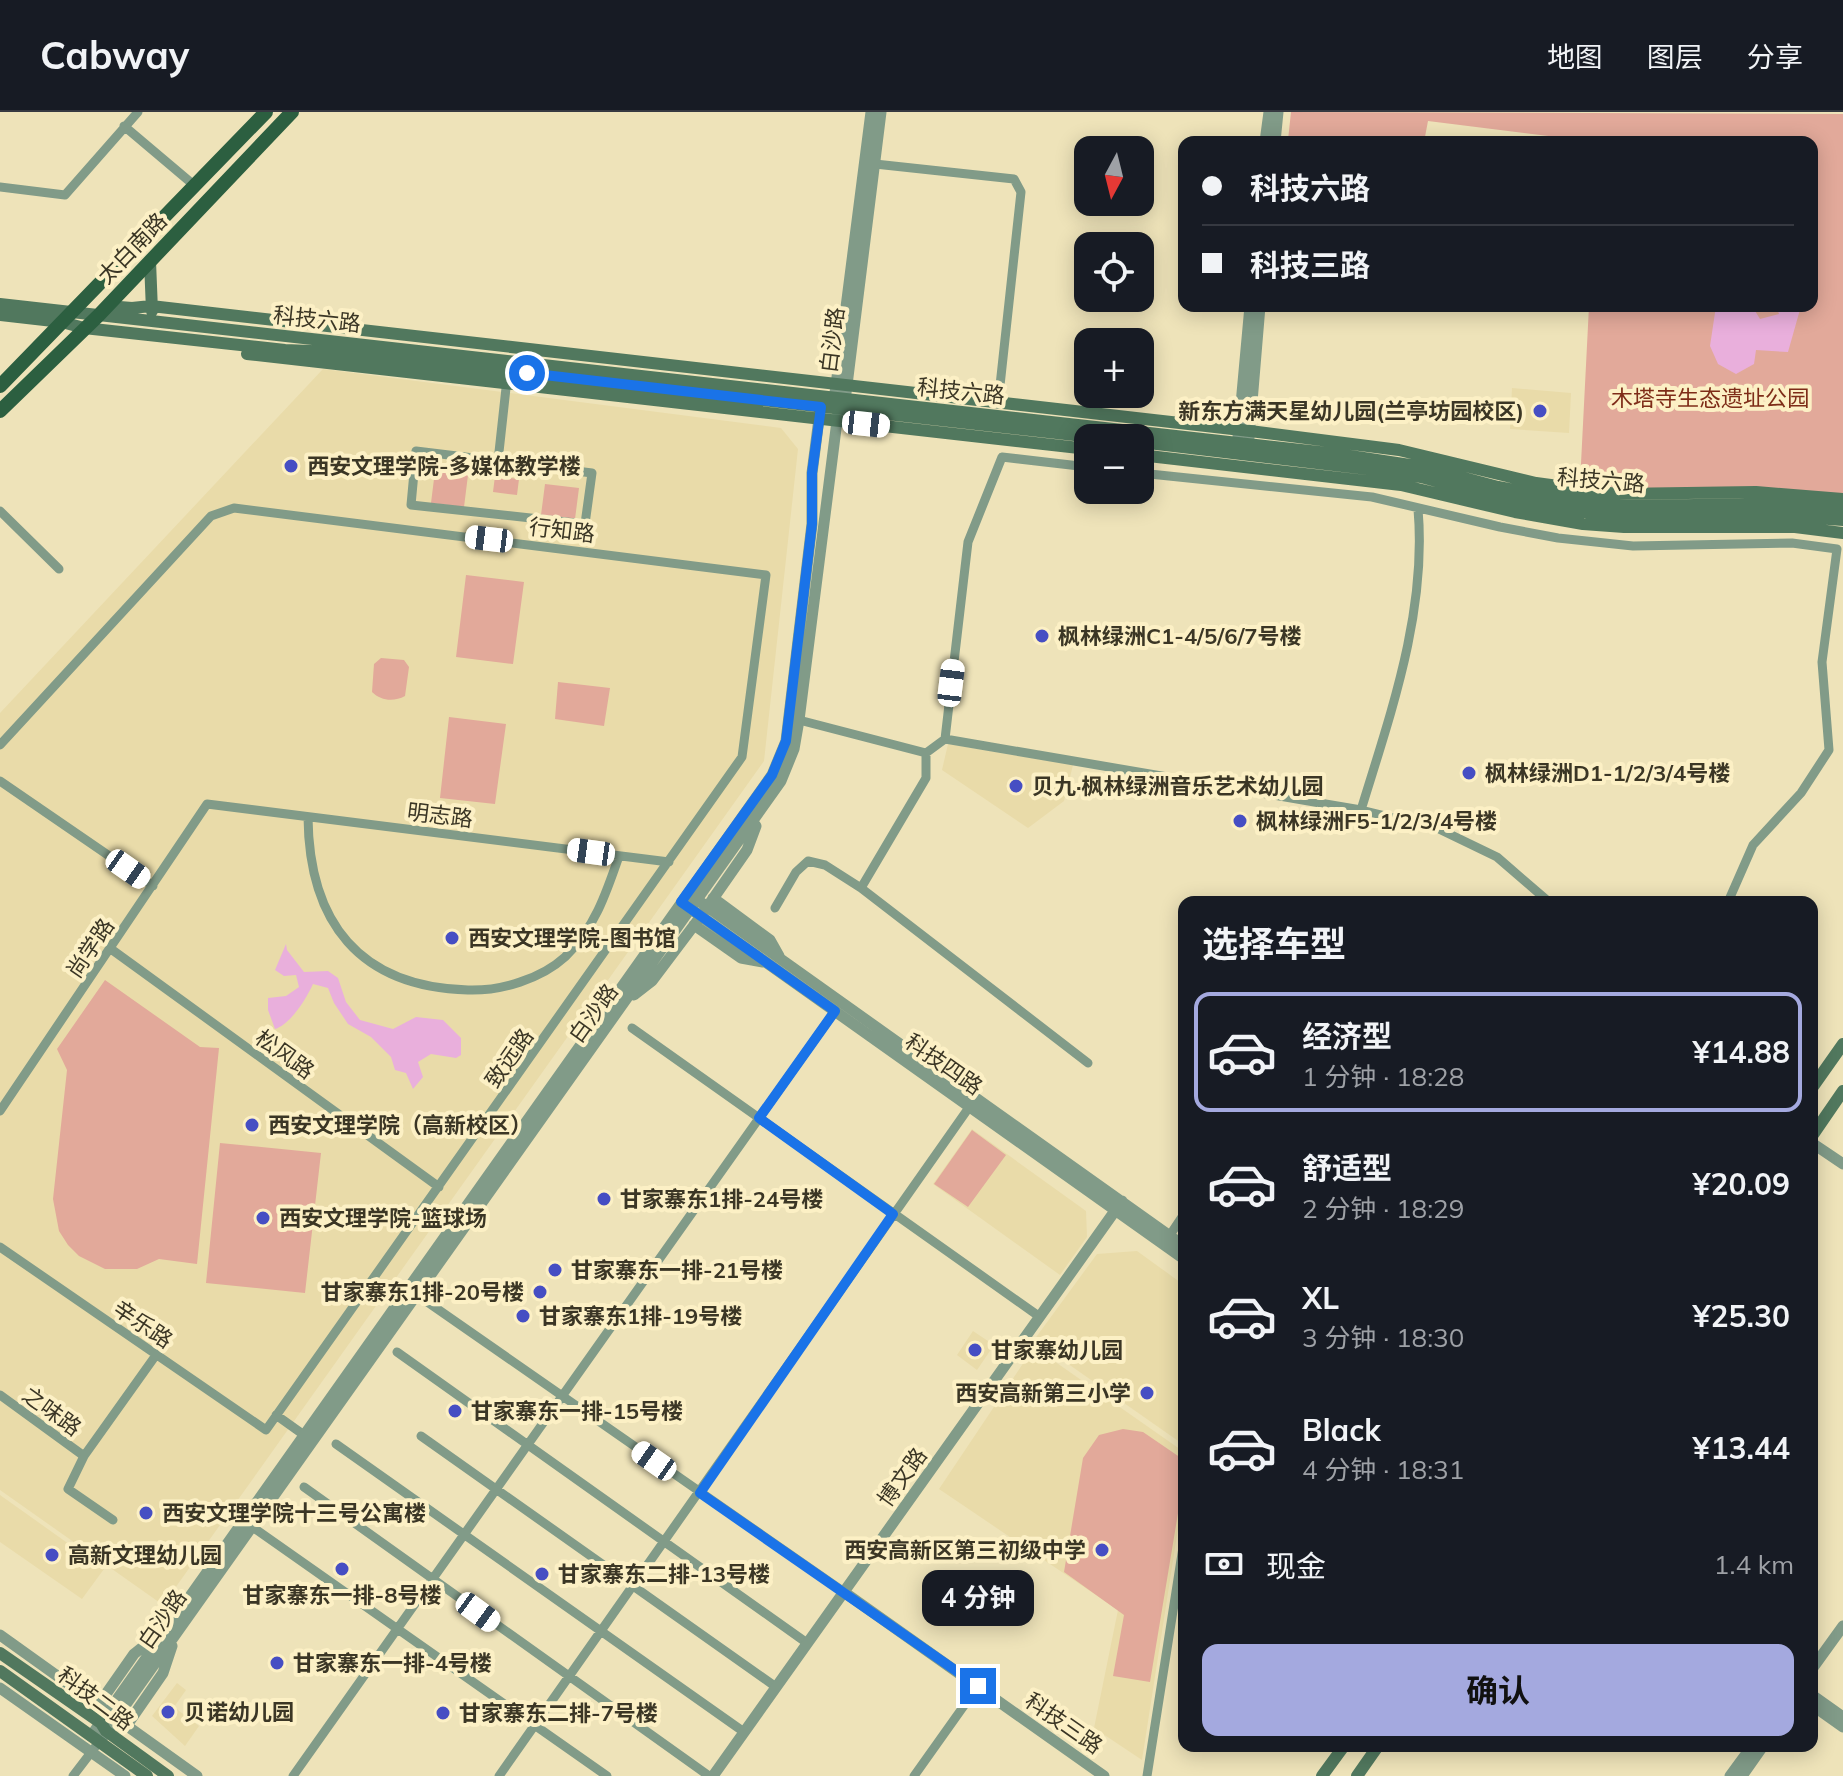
<!DOCTYPE html>
<html lang="zh">
<head>
<meta charset="utf-8">
<style>
  body { margin:0; font-family:Mulish,"Noto Sans SC",sans-serif; background:#20242c; color:#f1f3f6; height:100vh; display:flex; flex-direction:column; font-size:30px; white-space:nowrap }
  * { box-sizing:border-box; margin:0 }
  p { font-size:26px; color:#9ea1a6 }
  .icon { flex:none; width:44px; height:44px; fill:none; stroke:currentColor; stroke-width:2; stroke-linecap:round; stroke-linejoin:round }
  .map { position:relative; flex:1; overflow:hidden }
  .drawer { position:absolute; left:1178px; top:784px; width:640px; height:856px; display:flex; flex-direction:column; background:#171b24; border-radius:16px; box-shadow:0 4px 20px #0003 }
  .drawer>* { flex:none }
  .guide { position:absolute; left:1178px; top:24px; width:640px; height:176px; border-radius:16px; box-shadow:0 4px 20px #0003; display:grid; align-content:center; height:176px; padding:0 24px; background:#171b24 }
  .needle { width:52px; rotate:187deg }
  .buttons { position:absolute; left:1074px; top:24px; display:grid; gap:16px }
  .buttons a { display:grid; place-items:center; width:80px; height:80px; border-radius:16px; background:#171b24; box-shadow:0 4px 20px #0003; font-size:40px }
  .end { position:absolute; width:36px; height:36px; margin:-18px; border:10px solid #1a73e8; background:#fff; box-shadow:0 0 0 4px #fff }
  .from { border-radius:50% }
  .bubble { position:absolute; height:56px; border-radius:16px; background:#171b24; box-shadow:0 4px 20px #0003; font-size:26px; font-weight:700; line-height:56px; text-align:center }
  .car { position:absolute; width:24px; height:48px; margin:-24px -12px; border-radius:10px; box-shadow:0 0 6px 2px #0007; background:linear-gradient(#fff 24%,#345 0 40%,#fff 0 76%,#345 0 86%,#fff 0) }
  .guide b { display:flex; align-items:center; gap:28px; height:76px; font-size:30px }
  .guide b+b { border-top:2px solid #363941 }
  .guide i { width:20px; height:20px; background:#f1f3f6 }
  ul { padding:0; list-style:none }
  li { display:flex; align-items:center; gap:24px; height:120px; margin:0 16px 12px; padding:0 8px; border:4px solid transparent; border-radius:16px }
  li div { flex:1 }
  li b { display:block; font-size:30px }
  li em { font-style:normal; font-weight:700 }
  li.selected { border-color:#a4a9df }
  li>.icon { width:72px; height:72px; stroke-width:1.5 }
  h2 { padding:0 24px; font-size:36px; line-height:96px }
  .pay { display:flex; align-items:center; gap:20px; height:88px; padding:0 24px; font-size:30px }
  .pay p { margin-inline-start:auto }
  .cta { display:flex; gap:16px; margin-top:auto; padding:16px 24px }
  .cta a { flex:1; height:92px; border-radius:16px; background:#a4a9df; color:#111; font-size:32px; font-weight:700; line-height:92px; text-align:center }
  header { display:flex; align-items:center; gap:48px; box-sizing:border-box; height:112px; padding:0 40px; background:#171b24; border-bottom:2px solid #363941 }
  header strong { font-size:38px }
  nav { display:flex; gap:44px; margin-inline-start:auto; font-size:28px }
  .map>svg:first-child { display:block }
  .built { fill:#e9dba9 }
  .green { fill:#e2a99a }
  .water { fill:#e9afdc }
  .lines { fill:none; stroke-linecap:round; stroke-linejoin:round }
  .minor { stroke:#819b88; stroke-width:9 }
  .tertiary { stroke:#819b88; stroke-width:11 }
  .secondary { stroke:#51785e; stroke-width:12 }
  .primary { stroke:#2c5f40; stroke-width:14 }
  .route { stroke:#1a73e8; stroke-width:10 }
  .poi-dot { fill:#464ec3; stroke:#fcf0c5; stroke-width:3 }
  .labels { text-anchor:middle; stroke-width:8; stroke-linejoin:round; paint-order:stroke }
  .street-label { font-size:22px; fill:#3b3625; stroke:#fcf0c5 }
  .park-label { font-size:22px; fill:#7e2c18; stroke:#fcf0c5 }
  .poi-label { font-size:22px; font-weight:bold; fill:#3b3625; stroke:#fcf0c5; text-anchor:start }
</style>
</head>
<body>
<header>
<strong>Cabway</strong>
<nav><a>地图</a><a>图层</a><a>分享</a></nav>
</header>
<div class="map">
<svg width="1843" height="1664" viewBox="0 0 1843 1664">
  <rect width="100%" height="100%" fill="#eee3b9"/>
  <path class="built" d="M323 257 781 316 798 337 764 649 163 1493 0 1378V601Z
    M1512 276 1571 281 1569 321 1510 317Z
    M948 632 1073 653 1064 689 1028 716 942 658Z
    M972 1017 1086 1099 1087 1125 1060 1163 933 1072Z
    M1137 1139 1184 1173V1333L1034 1228 1097 1142Z
    M973 1219 994 1233 977 1258 957 1243Z
    M1034 1235 1184 1340V1378L1142 1648 1094 1616 1118 1498 939 1377Z
    M0 1383 104 1457 82 1487 0 1430Z
    M177 1571 186 1578 174 1595 199 1614 185 1634 152 1604Z"/>
  <path class="green" d="M1291 0 1843 2V383L1631 377 1580 371 1589 194H1812V30H1597L1428 9 1424 30 1288 28Z
    M435 359 468 363 464 395 431 391Z
    M495 364 519 367 517 383 493 380Z
    M545 372 579 376 575 407 541 403Z
    M466 463 524 470 513 552 456 545Z
    M381 546 404 548 409 555 405 584C394 590 381 589 372 580L374 552Z
    M558 570 610 576 604 614 555 607Z
    M449 605 506 612 495 692 440 686Z
    M105 868 200 935 219 936 197 1152 159 1147 137 1157H105L79 1144 68 1133 59 1119 53 1087 67 958 57 937Z
    M972 1018 1006 1043 968 1095 934 1072Z
    M220 1031 321 1041 305 1181 206 1171Z
    M1123 1317 1143 1320 1184 1348V1365L1150 1570 1113 1564 1124 1503 1064 1460 1083 1346 1099 1323Z"/>
  <path class="water" d="M1716 194H1752L1760 207 1779 202 1776 194H1801L1788 240 1756 238 1754 252 1736 262 1718 252 1710 234Z
    M286 832 287 838 304 860 328 859 338 866 346 890 360 908 393 917 416 905 443 908 461 926V943L456 946 431 942 418 950 423 965 413 977 406 961 395 958 391 945 371 925 348 912 334 891 328 876 313 872C306 887 291 912 275 917L268 898V886L286 884 299 875 296 863 284 864 275 858Z"/>
  <g class="lines">
    <path class="minor" d="M124 14 195 74
      M875 52 1014 67 1021 80 998 292
      M0 75 65 83 138 0
      M498 349 592 361 585 412 411 393 416 339 498 349 507 267
      M1140 361 1372 385 1500 415 1558 426 1633 434 1792 431 1837 437 1822 550 1829 638 1801 681 1753 733 1728 790
      M0 399 59 457
      M799 608 926 641 945 627 1361 698 1439 717 1497 745 1549 790
      M945 627 968 430 1002 345 1088 355
      M0 633 211 404 234 396 766 463 742 645 266 1318 0 1135
      M0 669 153 774
      M1361 698C1391 600 1427 500 1418 397
      M308 705C309 810 359 875 468 878 501 879 541 867 565 845 594 817 606 782 619 744
      M861 776 926 666V641
      M775 796 796 760 808 749 825 753 861 776 1088 951
      M111 837 439 1075
      M632 916 1040 1205
      M0 999 207 692 669 750
      M1170 1123 1184 1102
      M413 1180 844 1480
      M397 1240 807 1531
      M0 1283 84 1344
      M276 1303 304 1323
      M421 1324 776 1575
      M336 1332 744 1620
      M304 1375 709 1664
      M113 1408 68 1377 84 1344 156 1243
      M251 1414 607 1664
      M73 1664 99 1630
      M293 1664 835 899
      M499 1664 970 994
      M914 1664 978 1574
      M1147 1664 1184 1429"/>
    <path class="tertiary" d="M1265 30 1269 0
      M1275 30 1278 0
      M835 281 871 0
      M846 281 881 0
      M1238 325 1250 194
      M1249 326 1260 194
      M692 784 1184 1134
      M713 786 770 828 779 844
      M688 795 1184 1147
      M694 813 741 846 763 850
      M634 883 652 869 701 804 747 738 756 714
      M1812 1031 1843 1052
      M844 1480 1104 1664
      M0 1523 197 1664
      M1812 1557 1843 1514
      M0 1576 125 1664
      M1812 1583 1843 1605
      M99 1592 134 1542 159 1522
      M1812 1593 1843 1615
      M127 1613 163 1561 172 1534
      M91 1624 772 663 786 629 812 412V361L820 299
      M102 1626 781 669 794 637 799 608 838 301
      M713 1664 1122 1089
      M1730 1664 1752 1634
      M1742 1664 1763 1634"/>
    <path class="secondary" d="M150 149 152 199
      M0 192 1337 342 1423 355 1498 375 1558 386 1627 394 1764 392 1843 397
      M107 194 132 196 151 194 1250 319 1399 338 1536 371 1617 382 1756 380 1843 387
      M0 203 62 210 84 216 285 238 335 240 1101 326
      M247 242 1088 337
      M1140 330 1376 358 1421 365 1503 387 1558 397 1621 404 1774 403 1843 408
      M1140 343 1401 373 1515 400 1583 412 1624 415H1795L1843 421
      M1812 976 1843 932
      M1812 1024 1843 979
      M0 1541 101 1611 106 1619 168 1664
      M0 1559 147 1664
      M1322 1664 1344 1634
      M1357 1664 1378 1634"/>
    <path class="primary" d="M0 274 266 0
      M0 299 98 204 292 0"/>
  </g>
  <g class="lines">
    <path class="route" d="M527 261 821 295 812 361V412L786 629 772 663 681 790 835 899 759 1006 893 1102 700 1381 978 1574"/>
  </g>
  <g class="poi-dot">
    <circle cx="1540" cy="299" r="8"/>
    <circle cx="291" cy="354" r="8"/>
    <circle cx="1042" cy="524" r="8"/>
    <circle cx="1469" cy="661" r="8"/>
    <circle cx="1016" cy="674" r="8"/>
    <circle cx="1240" cy="709" r="8"/>
    <circle cx="452" cy="826" r="8"/>
    <circle cx="252" cy="1013" r="8"/>
    <circle cx="604" cy="1087" r="8"/>
    <circle cx="263" cy="1106" r="8"/>
    <circle cx="555" cy="1158" r="8"/>
    <circle cx="540" cy="1180" r="8"/>
    <circle cx="523" cy="1204" r="8"/>
    <circle cx="975" cy="1238" r="8"/>
    <circle cx="1147" cy="1281" r="8"/>
    <circle cx="455" cy="1299" r="8"/>
    <circle cx="146" cy="1401" r="8"/>
    <circle cx="1102" cy="1438" r="8"/>
    <circle cx="52" cy="1443" r="8"/>
    <circle cx="342" cy="1457" r="8"/>
    <circle cx="542" cy="1462" r="8"/>
    <circle cx="277" cy="1551" r="8"/>
    <circle cx="168" cy="1600" r="8"/>
    <circle cx="443" cy="1601" r="8"/>
  </g>
  <g class="labels">
    <g class="street-label">
      <text transform="translate(132 136) rotate(-46)" y="8">太白南路</text>
      <text transform="translate(317 207) rotate(6)" y="8">科技六路</text>
      <text transform="translate(832 228) rotate(-83)" y="8">白沙路</text>
      <text transform="translate(961 279) rotate(6)" y="8">科技六路</text>
      <text transform="translate(1601 368) rotate(5)" y="8">科技六路</text>
      <text transform="translate(562 418) rotate(7)" y="8">行知路</text>
      <text transform="translate(440 703) rotate(7)" y="8">明志路</text>
      <text transform="translate(90 836) rotate(-56)" y="8">尚学路</text>
      <text transform="translate(593 901) rotate(-54)" y="8">白沙路</text>
      <text transform="translate(285 942) rotate(36)" y="8">松风路</text>
      <text transform="translate(509 946) rotate(-55)" y="8">致远路</text>
      <text transform="translate(944 952) rotate(35)" y="8">科技四路</text>
      <text transform="translate(143 1212) rotate(34)" y="8">辛乐路</text>
      <text transform="translate(52 1299) rotate(36)" y="8">之味路</text>
      <text transform="translate(902 1365) rotate(-54)" y="8">博文路</text>
      <text transform="translate(162 1507) rotate(-55)" y="8">白沙路</text>
      <text transform="translate(96 1586) rotate(37)" y="8">科技二路</text>
      <text transform="translate(1064 1611) rotate(35)" y="8">科技三路</text>
    </g>
    <g class="park-label">
      <text x="1710" y="294">木塔寺生态遗址公园</text>
    </g>
    <g class="poi-label">
      <text x="1524" y="307" text-anchor="end">新东方满天星幼儿园(兰亭坊园校区)</text>
      <text x="307" y="362">西安文理学院-多媒体教学楼</text>
      <text x="1058" y="532">枫林绿洲C1-4/5/6/7号楼</text>
      <text x="1485" y="669">枫林绿洲D1-1/2/3/4号楼</text>
      <text x="1032" y="682">贝九·枫林绿洲音乐艺术幼儿园</text>
      <text x="1256" y="717">枫林绿洲F5-1/2/3/4号楼</text>
      <text x="468" y="834">西安文理学院-图书馆</text>
      <text x="268" y="1021">西安文理学院（高新校区）</text>
      <text x="620" y="1095">甘家寨东1排-24号楼</text>
      <text x="279" y="1114">西安文理学院-篮球场</text>
      <text x="571" y="1166">甘家寨东一排-21号楼</text>
      <text x="524" y="1188" text-anchor="end">甘家寨东1排-20号楼</text>
      <text x="539" y="1212">甘家寨东1排-19号楼</text>
      <text x="991" y="1246">甘家寨幼儿园</text>
      <text x="1131" y="1289" text-anchor="end">西安高新第三小学</text>
      <text x="471" y="1307">甘家寨东一排-15号楼</text>
      <text x="162" y="1409">西安文理学院十三号公寓楼</text>
      <text x="1086" y="1446" text-anchor="end">西安高新区第三初级中学</text>
      <text x="68" y="1451">高新文理幼儿园</text>
      <text x="558" y="1470">甘家寨东二排-13号楼</text>
      <text x="342" y="1491" text-anchor="middle">甘家寨东一排-8号楼</text>
      <text x="293" y="1559">甘家寨东一排-4号楼</text>
      <text x="184" y="1608">贝诺幼儿园</text>
      <text x="459" y="1609">甘家寨东二排-7号楼</text>
    </g>
  </g>
</svg>
<div class="buttons">
<a><svg class="needle" viewBox="-14 -14 28 28"><path d="M0-13l5 13h-10z" fill="#e53935"/><path d="M0 13l5-13h-10z" fill="#9ea1a6"/></svg></a>
<a><svg class="icon" aria-label="locate" viewBox="0 0 24 24"><circle cx="12" cy="12" r="6"/><path d="M12 2v4M12 18v4M2 12h4M18 12h4"/></svg></a>
<a>+</a>
<a>−</a>
</div>
<i class="end from" style="left:527px;top:261px"></i>
<i class="end" style="left:978px;top:1574px"></i>
<div class="bubble" style="left:922px;top:1458px;width:112px">4 分钟</div>
<i class="car" style="left:866px;top:312px;rotate:96deg"></i>
<i class="car" style="left:489px;top:427px;rotate:277deg"></i>
<i class="car" style="left:951px;top:571px;rotate:7deg"></i>
<i class="car" style="left:591px;top:740px;rotate:278deg"></i>
<i class="car" style="left:128px;top:757px;rotate:125deg"></i>
<i class="car" style="left:654px;top:1349px;rotate:305deg"></i>
<i class="car" style="left:478px;top:1500px;rotate:126deg"></i>
<div class="guide">
<b><i class="from"></i>科技六路</b>
<b><i></i>科技三路</b>
</div>
<section class="drawer">
<h2>选择车型</h2>
<ul>
<li class="selected"><svg class="icon" aria-label="car" viewBox="0 0 24 24"><path d="M5 17H2v-5l4-1 3-4h7l3 4 3 1v5h-3M9 17h6M6 11h13"/><circle cx="7" cy="17" r="2"/><circle cx="17" cy="17" r="2"/></svg><div><b>经济型</b><p>1 分钟 · 18:28</p></div><em>¥14.88</em></li>
<li><svg class="icon" aria-label="car" viewBox="0 0 24 24"><path d="M5 17H2v-5l4-1 3-4h7l3 4 3 1v5h-3M9 17h6M6 11h13"/><circle cx="7" cy="17" r="2"/><circle cx="17" cy="17" r="2"/></svg><div><b>舒适型</b><p>2 分钟 · 18:29</p></div><em>¥20.09</em></li>
<li><svg class="icon" aria-label="car" viewBox="0 0 24 24"><path d="M5 17H2v-5l4-1 3-4h7l3 4 3 1v5h-3M9 17h6M6 11h13"/><circle cx="7" cy="17" r="2"/><circle cx="17" cy="17" r="2"/></svg><div><b>XL</b><p>3 分钟 · 18:30</p></div><em>¥25.30</em></li>
<li><svg class="icon" aria-label="car" viewBox="0 0 24 24"><path d="M5 17H2v-5l4-1 3-4h7l3 4 3 1v5h-3M9 17h6M6 11h13"/><circle cx="7" cy="17" r="2"/><circle cx="17" cy="17" r="2"/></svg><div><b>Black</b><p>4 分钟 · 18:31</p></div><em>¥13.44</em></li>
</ul>
<div class="pay"><svg class="icon" aria-label="cash" viewBox="0 0 24 24"><path d="M3 7h18v10H3z"/><circle cx="12" cy="12" r="2"/></svg>现金<p>1.4 km</p></div>
<div class="cta"><a>确认</a></div>
</section>
</div>
</body>
</html>
